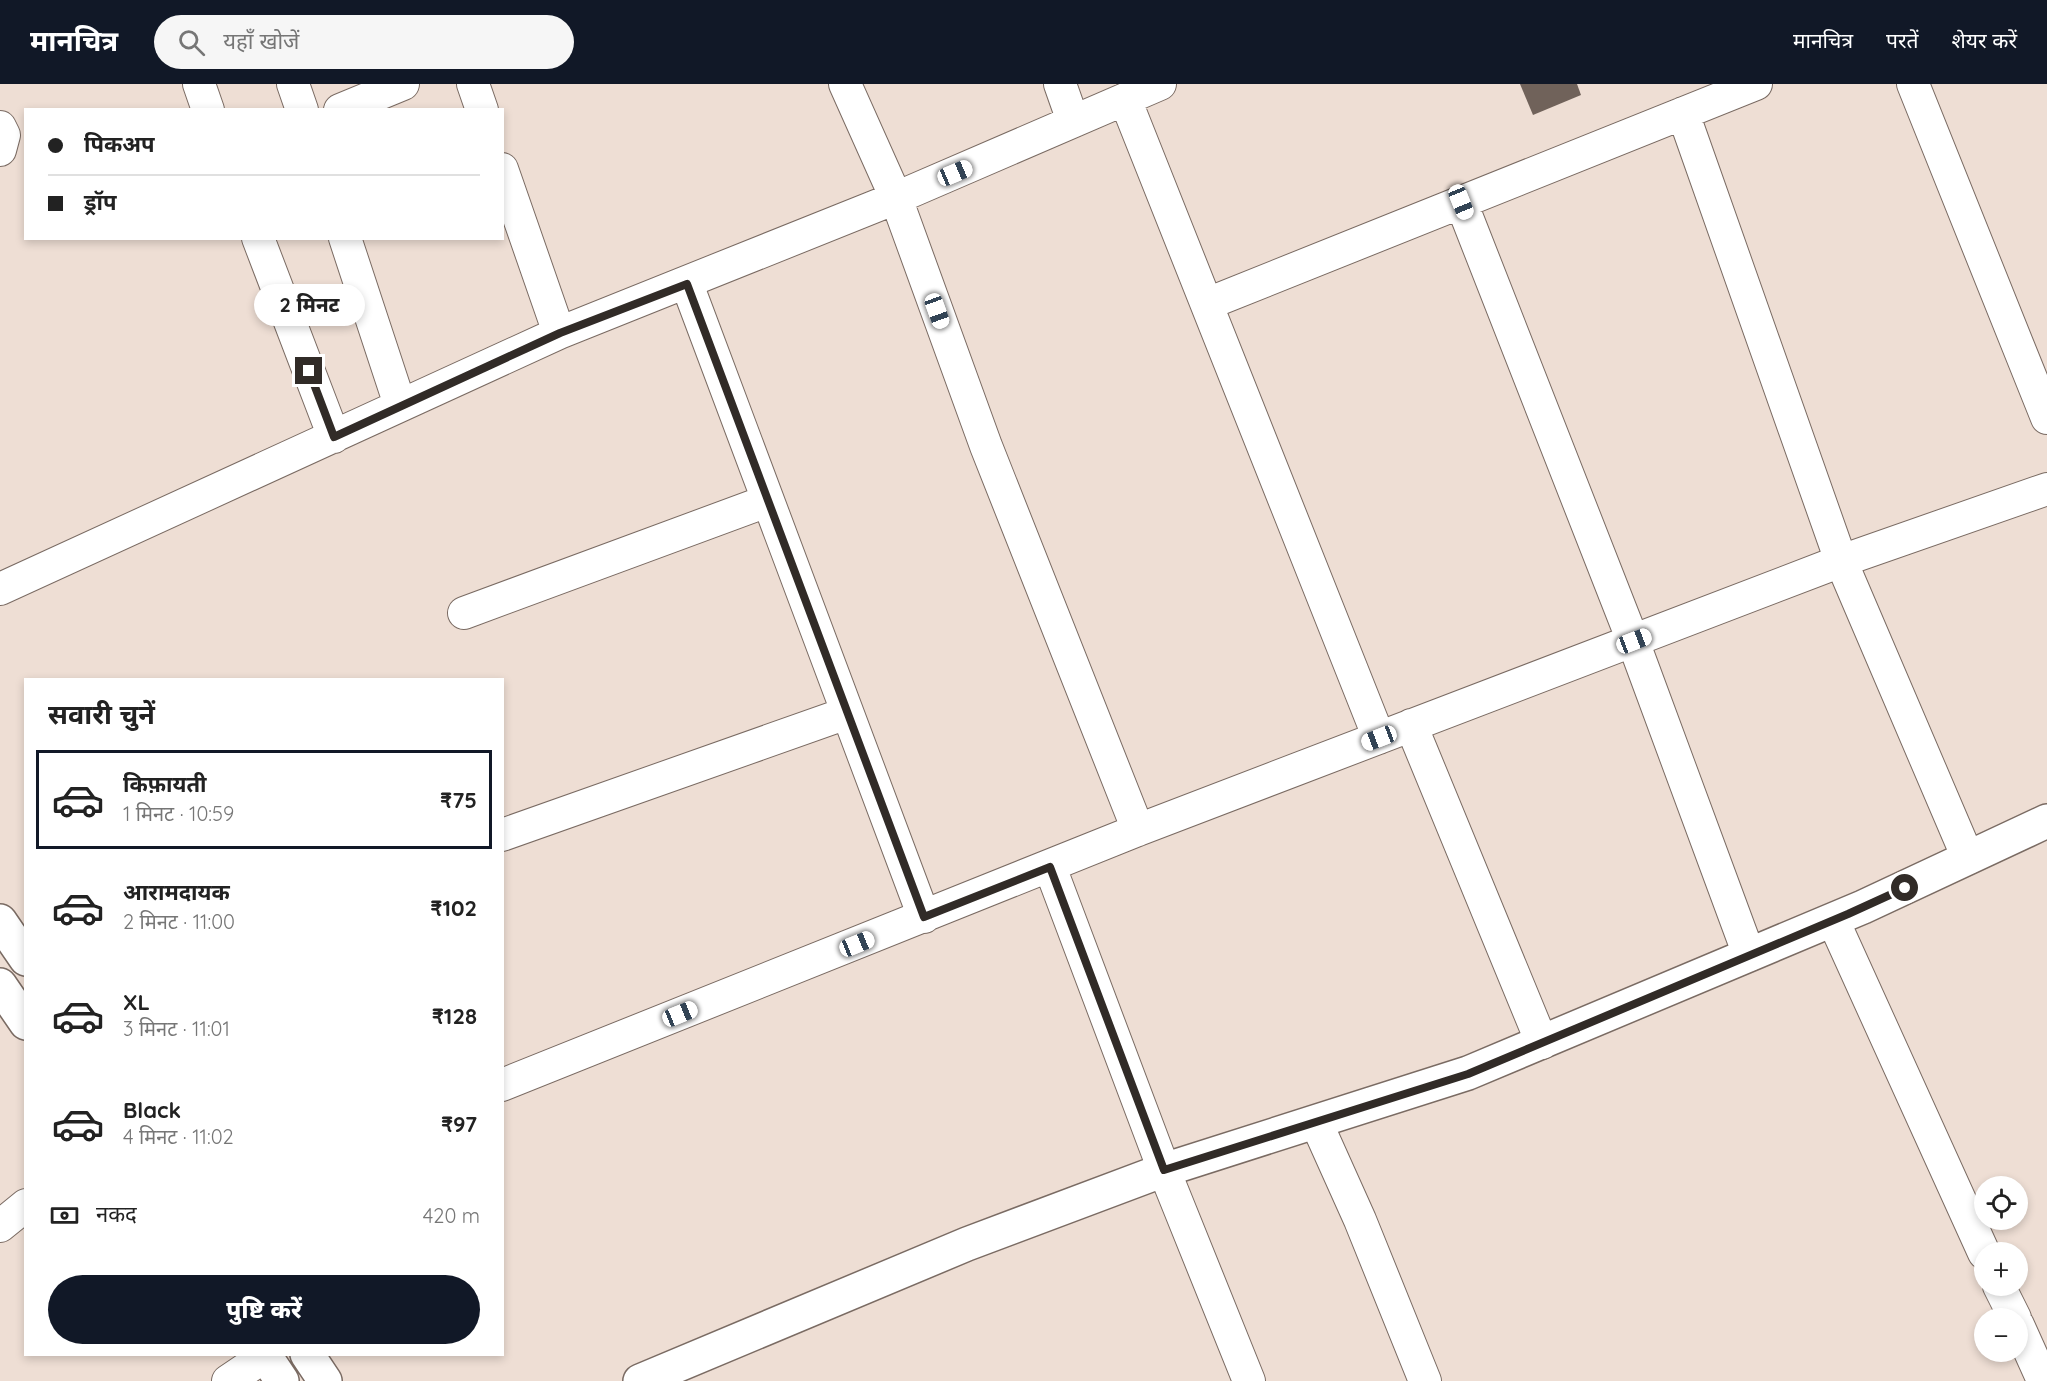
<!DOCTYPE html>
<html lang="hi">
<head>
<meta charset="utf-8">
<style>
  body { margin:0; font-family:Quicksand,"Noto Sans Devanagari",sans-serif; background:#f6f6f6; color:#222; height:100vh; display:flex; flex-direction:column; font-size:22px; white-space:nowrap }
  * { box-sizing:border-box; margin:0 }
  p { font-size:20px; color:#767676 }
  .icon { flex:none; width:33px; height:33px; fill:none; stroke:currentColor; stroke-width:2; stroke-linecap:round; stroke-linejoin:round }
  .map { position:relative; flex:1; overflow:hidden }
  .details { position:absolute; left:24px; top:594px; width:480px; height:678px; display:flex; flex-direction:column; background:#fff; border-radius:0px; box-shadow:0 3px 9px #0003 }
  .details>* { flex:none }
  .top-card { position:absolute; left:24px; top:24px; width:480px; height:132px; border-radius:0px; box-shadow:0 3px 9px #0003; display:grid; align-content:center; height:132px; padding:0 24px; background:#fff }
  .controls { position:absolute; left:1974px; top:1092px; display:grid; gap:12px }
  .controls a { display:grid; place-items:center; width:54px; height:54px; border-radius:50%; background:#fff; box-shadow:0 3px 9px #0003; font-size:30px }
  .end { position:absolute; width:27px; height:27px; margin:-14px; border:8px solid #312b27; background:#fff; box-shadow:0 0 0 3px #fff }
  .from { border-radius:50% }
  .bubble { position:absolute; height:42px; border-radius:21px; background:#fff; box-shadow:0 3px 9px #0003; font-size:20px; font-weight:800; line-height:42px; text-align:center }
  .car { position:absolute; width:18px; height:36px; margin:-18px -9px; border-radius:8px; box-shadow:0 0 4px 2px #0007; background:linear-gradient(#fff 24%,#345 0 40%,#fff 0 76%,#345 0 86%,#fff 0) }
  .top-card b { display:flex; align-items:center; gap:21px; height:57px; font-size:22px }
  .top-card b+b { border-top:2px solid #e0e0e0 }
  .top-card i { width:15px; height:15px; background:#222 }
  ul { padding:0; list-style:none }
  li { display:flex; align-items:center; gap:18px; height:99px; margin:0 12px 9px; padding:0 12px; border:3px solid transparent; border-radius:0px }
  li div { flex:1 }
  li b { display:block; font-size:22px }
  li em { font-style:normal; font-weight:800 }
  li.current { border-color:#111827 }
  li>.icon { width:54px; height:54px; stroke-width:1.5 }
  h2 { padding:0 24px; font-size:27px; line-height:72px }
  .pay { display:flex; align-items:center; gap:15px; height:66px; padding:0 24px; font-size:22px }
  .pay p { margin-inline-start:auto }
  .cta { display:flex; gap:12px; margin-top:auto; padding:12px 24px }
  .cta a { flex:1; height:69px; border-radius:36px; background:#111827; color:#fff; font-size:24px; font-weight:800; line-height:69px; text-align:center }
  header { display:flex; align-items:center; gap:36px; box-sizing:border-box; height:84px; padding:0 30px; background:#111827; color:#fff }
  header strong { font-size:28px }
  nav { display:flex; gap:33px; margin-inline-start:auto; font-size:21px }
  .search { width:420px; height:54px; background:#f6f6f6; display:flex; align-items:center; gap:15px; box-sizing:border-box; padding:0 21px; border-radius:33px; color:#767676; font-size:22px }
  .map>svg:first-child { display:block }
  .building { fill:#70625a }
  .lines { fill:none; stroke-linecap:round; stroke-linejoin:round }
  .minor-casing { stroke:#7a6b63; stroke-width:34 }
  .tertiary-casing { stroke:#7a6b63; stroke-width:36 }
  .primary-casing { stroke:#7a6b63; stroke-width:36 }
  .minor { stroke:#fff; stroke-width:32 }
  .tertiary { stroke:#fff; stroke-width:33 }
  .primary { stroke:#fff; stroke-width:33 }
  .route { stroke:#312b27; stroke-width:8 }
</style>
</head>
<body>
<header>
<strong>मानचित्र</strong>
<div class="search"><svg class="icon" aria-label="search" viewBox="0 0 24 24"><circle cx="10" cy="10" r="6"/><path d="M15 15l6 6"/></svg>यहाँ खोजें</div>
<nav><a>मानचित्र</a><a>परतें</a><a>शेयर करें</a></nav>
</header>
<div class="map">
<svg width="2047" height="1297" viewBox="0 0 2047 1297">
  <rect width="100%" height="100%" fill="#eeded4"/>
  <path class="building" d="M1520 0H1577L1581 11 1533 31Z"/>
  <g class="lines">
    <g class="minor-casing">
      <path id="minor" d="M199 0 208 26
        M293 0 302 26
        M473 0 482 26
        M845 0 896 114 986 362 1138 746
        M1060 0 1073 37
        M1913 0 2047 334
        M1125 15 1379 654
        M340 26 403 0
        M1683 29 1841 477 1968 774
        M0 43 4 51 0 66
        M502 85 559 249
        M1461 118 1633 557 1749 871
        M258 154 334 353
        M345 154 400 321
        M687 200 924 833
        M1207 220 1756 0
        M0 505 559 249 896 114 1160 0
        M464 529 767 417
        M1411 641 1542 959
        M502 751 847 629
        M1050 783 1164 1086 1249 1297
        M1833 836 1984 1169
        M502 1001 1138 746 1841 477 2047 405
        M1316 1038 1360 1136 1425 1297
        M0 1142 26 1121
        M1999 1202 2015 1234
        M2018 1241 2041 1292
        M228 1297 265 1272"/>
    </g>
    <g class="tertiary-casing">
      <path id="tertiary" d="M640 1297 967 1160 1164 1086 1468 989 1863 823 2047 737"/>
    </g>
    <g class="primary-casing">
      <path id="primary" d="M0 837 26 875
        M0 901 26 939
        M264 1270 282 1297
        M307 1270 325 1297"/>
    </g>
    <use href="#minor" class="minor"/>
    <use href="#tertiary" class="tertiary"/>
    <use href="#primary" class="primary"/>
  </g>
  <g class="lines">
    <path class="route" d="M309 287 334 353 560 249 687 200 924 833 1050 783 1164 1086 1468 990 1848 830 1905 804"/>
  </g>
</svg>
<div class="controls">
<a><svg class="icon" aria-label="locate" viewBox="0 0 24 24"><circle cx="12" cy="12" r="6"/><path d="M12 2v4M12 18v4M2 12h4M18 12h4"/></svg></a>
<a>+</a>
<a>−</a>
</div>
<i class="end from" style="left:1905px;top:804px"></i>
<i class="end" style="left:309px;top:287px"></i>
<div class="bubble" style="left:254px;top:200px;width:111px">2 मिनट</div>
<i class="car" style="left:955px;top:89px;rotate:67deg"></i>
<i class="car" style="left:1461px;top:118px;rotate:158deg"></i>
<i class="car" style="left:937px;top:227px;rotate:160deg"></i>
<i class="car" style="left:1634px;top:557px;rotate:69deg"></i>
<i class="car" style="left:1379px;top:654px;rotate:249deg"></i>
<i class="car" style="left:857px;top:860px;rotate:68deg"></i>
<i class="car" style="left:680px;top:930px;rotate:68deg"></i>
<div class="top-card">
<b><i class="from"></i>पिकअप</b>
<b><i></i>ड्रॉप</b>
</div>
<section class="details">
<h2>सवारी चुनें</h2>
<ul>
<li class="current"><svg class="icon" aria-label="car" viewBox="0 0 24 24"><path d="M5 17H2v-5l4-1 3-4h7l3 4 3 1v5h-3M9 17h6M6 11h13"/><circle cx="7" cy="17" r="2"/><circle cx="17" cy="17" r="2"/></svg><div><b>किफ़ायती</b><p>1 मिनट · 10:59</p></div><em>₹75</em></li>
<li><svg class="icon" aria-label="car" viewBox="0 0 24 24"><path d="M5 17H2v-5l4-1 3-4h7l3 4 3 1v5h-3M9 17h6M6 11h13"/><circle cx="7" cy="17" r="2"/><circle cx="17" cy="17" r="2"/></svg><div><b>आरामदायक</b><p>2 मिनट · 11:00</p></div><em>₹102</em></li>
<li><svg class="icon" aria-label="car" viewBox="0 0 24 24"><path d="M5 17H2v-5l4-1 3-4h7l3 4 3 1v5h-3M9 17h6M6 11h13"/><circle cx="7" cy="17" r="2"/><circle cx="17" cy="17" r="2"/></svg><div><b>XL</b><p>3 मिनट · 11:01</p></div><em>₹128</em></li>
<li><svg class="icon" aria-label="car" viewBox="0 0 24 24"><path d="M5 17H2v-5l4-1 3-4h7l3 4 3 1v5h-3M9 17h6M6 11h13"/><circle cx="7" cy="17" r="2"/><circle cx="17" cy="17" r="2"/></svg><div><b>Black</b><p>4 मिनट · 11:02</p></div><em>₹97</em></li>
</ul>
<div class="pay"><svg class="icon" aria-label="cash" viewBox="0 0 24 24"><path d="M3 7h18v10H3z"/><circle cx="12" cy="12" r="2"/></svg>नकद<p>420 m</p></div>
<div class="cta"><a>पुष्टि करें</a></div>
</section>
</div>
</body>
</html>
